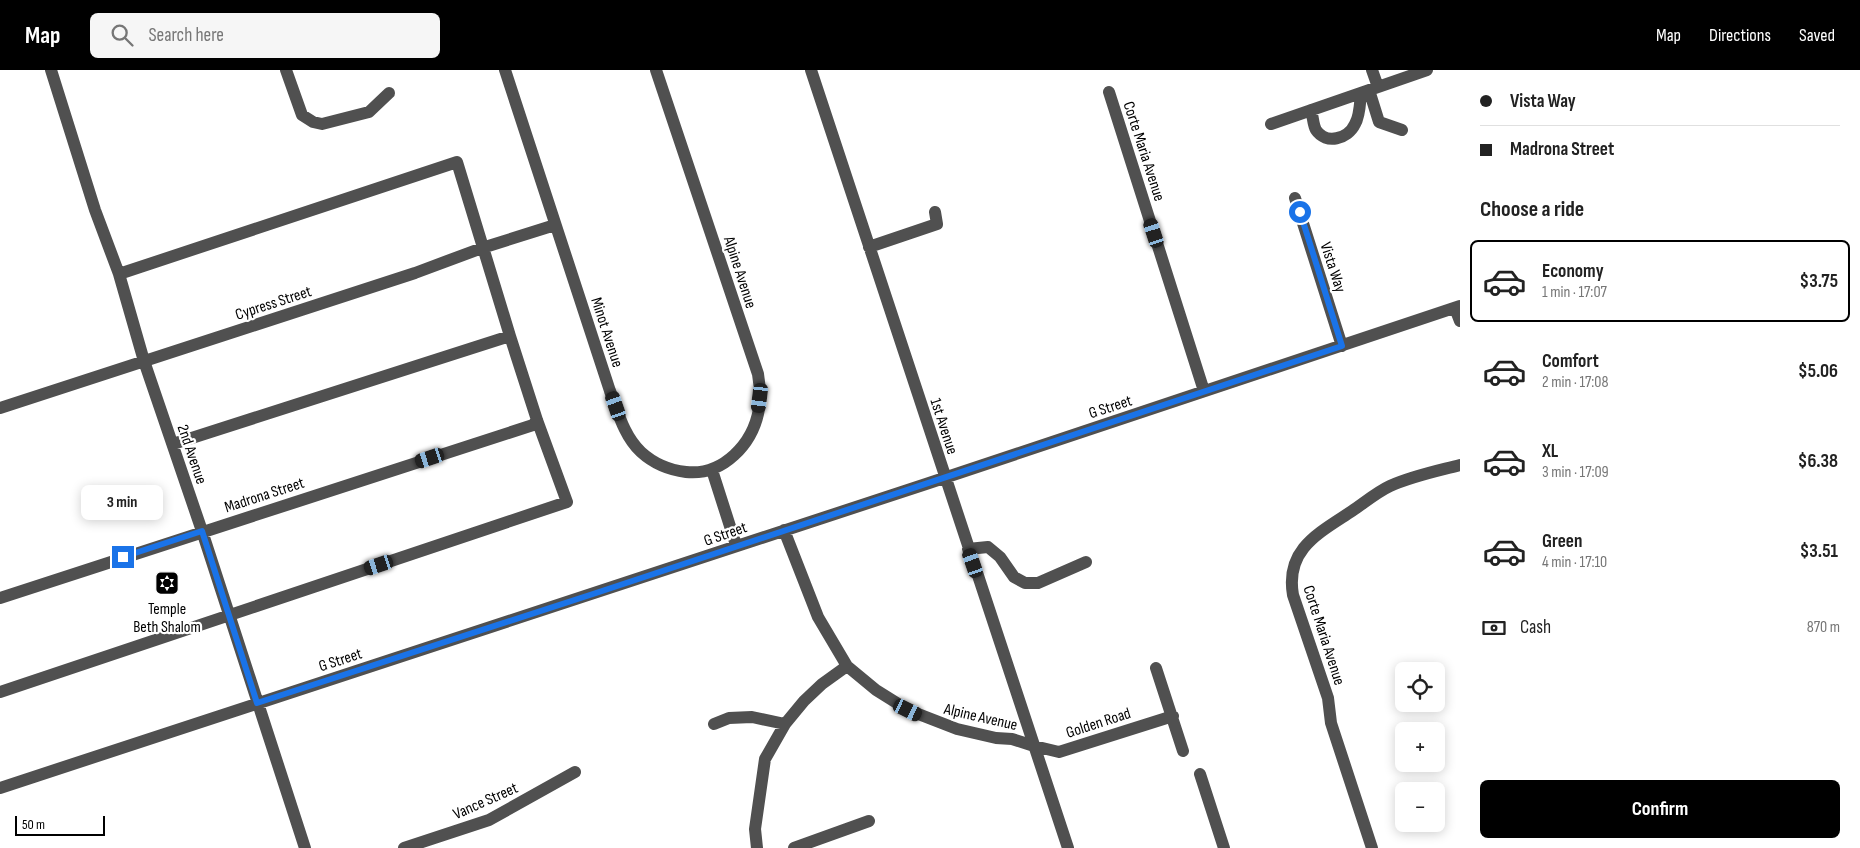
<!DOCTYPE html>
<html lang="en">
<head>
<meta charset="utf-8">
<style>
  body { margin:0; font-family:"Sofia Sans Condensed",sans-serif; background:#f6f6f6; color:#222; height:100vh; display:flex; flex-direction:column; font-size:19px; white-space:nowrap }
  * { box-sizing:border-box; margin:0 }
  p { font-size:16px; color:#767676 }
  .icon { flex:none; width:28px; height:28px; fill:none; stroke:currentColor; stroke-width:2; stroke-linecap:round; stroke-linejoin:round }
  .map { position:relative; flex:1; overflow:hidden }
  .side { display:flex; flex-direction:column; background:#fff; width:400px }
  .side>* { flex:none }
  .guide { display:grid; align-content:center; height:110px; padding:0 20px; background:#fff }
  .fabs { position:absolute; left:1395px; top:592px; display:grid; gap:10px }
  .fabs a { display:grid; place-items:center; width:50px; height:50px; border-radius:8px; background:#fff; box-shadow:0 2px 12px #0003; font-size:25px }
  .scale { position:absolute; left:15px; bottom:12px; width:90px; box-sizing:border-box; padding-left:5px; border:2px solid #000; border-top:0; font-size:14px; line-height:18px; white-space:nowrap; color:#000; -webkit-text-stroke:4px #fff; paint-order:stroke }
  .end { position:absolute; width:22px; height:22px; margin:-11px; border:6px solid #1a73e8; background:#fff; box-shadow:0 0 0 2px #fff }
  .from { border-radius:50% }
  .bubble { position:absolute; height:35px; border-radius:8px; background:#fff; box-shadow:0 2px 12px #0003; font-size:16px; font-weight:700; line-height:35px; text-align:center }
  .car { position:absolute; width:15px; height:30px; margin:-15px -8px; border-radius:6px; box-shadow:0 0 4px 1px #0007; background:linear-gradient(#222 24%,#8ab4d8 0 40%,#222 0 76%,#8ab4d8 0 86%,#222 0) }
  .guide b { display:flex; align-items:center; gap:18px; height:48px; font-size:19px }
  .guide b+b { border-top:1px solid #e0e0e0 }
  .guide i { width:12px; height:12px; background:#222 }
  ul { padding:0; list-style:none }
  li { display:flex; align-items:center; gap:15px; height:82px; margin:0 10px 8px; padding:0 10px; border:2px solid transparent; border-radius:8px }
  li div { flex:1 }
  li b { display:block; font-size:19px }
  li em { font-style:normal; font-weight:700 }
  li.active { border-color:#000 }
  li>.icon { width:45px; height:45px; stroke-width:1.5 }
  h2 { padding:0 20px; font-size:22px; line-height:60px }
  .pay { display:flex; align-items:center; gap:12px; height:55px; padding:0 20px; font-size:19px }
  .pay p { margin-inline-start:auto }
  .cta { display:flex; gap:10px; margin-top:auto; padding:10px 20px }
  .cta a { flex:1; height:58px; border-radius:8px; background:#000; color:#fff; font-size:20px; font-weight:700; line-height:58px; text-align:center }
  header { display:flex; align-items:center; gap:30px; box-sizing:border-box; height:70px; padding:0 25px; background:#000; color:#fff }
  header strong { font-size:24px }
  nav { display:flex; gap:28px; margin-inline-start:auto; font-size:18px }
  .search { width:350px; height:45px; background:#f6f6f6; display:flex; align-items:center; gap:12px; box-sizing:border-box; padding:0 18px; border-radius:8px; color:#767676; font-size:19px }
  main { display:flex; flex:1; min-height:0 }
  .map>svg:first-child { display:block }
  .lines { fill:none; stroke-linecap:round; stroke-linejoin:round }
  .minor { stroke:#505050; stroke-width:12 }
  .route { stroke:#1a73e8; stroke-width:6 }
  .labels { text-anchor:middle; stroke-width:4.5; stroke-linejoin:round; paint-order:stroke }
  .street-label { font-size:16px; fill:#000; stroke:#fff }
  .poi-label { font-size:16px; fill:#000; stroke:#fff }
</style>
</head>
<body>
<header>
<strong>Map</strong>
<div class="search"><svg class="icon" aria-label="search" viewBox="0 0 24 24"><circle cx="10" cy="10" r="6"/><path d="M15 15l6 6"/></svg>Search here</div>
<nav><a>Map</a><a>Directions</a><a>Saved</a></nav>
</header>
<main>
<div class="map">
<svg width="1460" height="778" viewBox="0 0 1460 778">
  <rect width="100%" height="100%" fill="#fff"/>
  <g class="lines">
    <path class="minor" d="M51 0 95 140 119 204 144 291 202 461 305 778
      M286 0 302 45 313 52 322 54 369 42 389 23
      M505 0 610 321C618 342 624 366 641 382 653 393 669 400 686 402 723 406 753 374 759 339 761 327 760 316 758 304L656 0
      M811 0 1068 778
      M1372 0 1378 17
      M1369 20 1379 52 1402 60
      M1109 22 1204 321
      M1311 40C1313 46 1313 55 1316 60 1326 75 1348 69 1355 54 1360 46 1360 32 1361 23
      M1271 54 1427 0
      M1295 128 1342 276
      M869 177 937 154 935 142
      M1455 238 1460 251
      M0 338 415 203 482 178 555 155
      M173 374 510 266
      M712 400 736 475
      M784 460 818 547 847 596 876 620 908 640 957 659 996 668 1012 669 1034 676 1059 682 1173 646
      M968 479 988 477 1000 487 1014 507 1025 513H1038L1086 492
      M0 528 533 355 537 350
      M1156 598 1183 681
      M0 622 567 432 537 350 510 266 457 92 119 204
      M714 654 729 648 752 647 785 654
      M1200 704 1224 778
      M0 718 926 414 1460 236
      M404 778 489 750 575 702
      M757 778 755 759 765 689 785 654 804 631 822 614 847 596
      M794 778 869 751
      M1372 778 1331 653 1328 628 1293 525C1285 479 1319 463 1352 441 1364 433 1377 422 1390 416 1412 406 1437 401 1460 395"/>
  </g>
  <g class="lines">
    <path class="route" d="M123 487 202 461 257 633 596 523 1342 276 1300 142"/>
  </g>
  <defs>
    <g id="synagogue-square" transform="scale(1.25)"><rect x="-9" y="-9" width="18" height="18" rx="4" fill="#000" stroke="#fff"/><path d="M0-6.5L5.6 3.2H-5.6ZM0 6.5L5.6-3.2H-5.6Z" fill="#fff"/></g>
  </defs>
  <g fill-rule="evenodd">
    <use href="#synagogue-square" x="167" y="513"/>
  </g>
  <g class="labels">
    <g class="street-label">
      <text transform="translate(1145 81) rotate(72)" y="6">Corte Maria Avenue</text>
      <text transform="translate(1334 197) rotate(72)" y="6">Vista Way</text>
      <text transform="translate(741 202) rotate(72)" y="6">Alpine Avenue</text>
      <text transform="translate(273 232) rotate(-18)" y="6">Cypress Street</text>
      <text transform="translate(608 262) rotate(72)" y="6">Minot Avenue</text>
      <text transform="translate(1110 336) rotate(-18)" y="6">G Street</text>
      <text transform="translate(945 356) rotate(72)" y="6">1st Avenue</text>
      <text transform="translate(193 384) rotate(71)" y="6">2nd Avenue</text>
      <text transform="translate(264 424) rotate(-18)" y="6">Madrona Street</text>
      <text transform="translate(725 463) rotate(-19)" y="6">G Street</text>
      <text transform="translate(1325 565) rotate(72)" y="6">Corte Maria Avenue</text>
      <text transform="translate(340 589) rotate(-18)" y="6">G Street</text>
      <text transform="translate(981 646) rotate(13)" y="6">Alpine Avenue</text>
      <text transform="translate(1098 652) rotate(-18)" y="6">Golden Road</text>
      <text transform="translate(485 730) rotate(-24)" y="6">Vance Street</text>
    </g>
    <g class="poi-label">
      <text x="167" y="544">Temple<tspan x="167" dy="18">Beth Shalom</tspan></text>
    </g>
  </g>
</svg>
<div class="fabs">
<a><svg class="icon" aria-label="locate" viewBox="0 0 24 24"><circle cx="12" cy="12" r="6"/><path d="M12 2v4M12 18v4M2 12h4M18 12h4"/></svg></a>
<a>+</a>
<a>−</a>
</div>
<div class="scale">50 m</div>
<i class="end from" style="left:1300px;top:142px"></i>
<i class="end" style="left:123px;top:487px"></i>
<div class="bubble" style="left:81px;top:415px;width:82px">3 min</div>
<i class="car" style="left:1154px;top:163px;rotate:342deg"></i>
<i class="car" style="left:760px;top:328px;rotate:187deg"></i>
<i class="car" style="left:616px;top:336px;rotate:341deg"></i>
<i class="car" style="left:430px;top:388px;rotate:252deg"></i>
<i class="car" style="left:973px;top:493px;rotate:341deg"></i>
<i class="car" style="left:379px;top:495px;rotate:252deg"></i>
<i class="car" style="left:908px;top:640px;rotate:116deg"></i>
</div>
<section class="side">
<div class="guide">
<b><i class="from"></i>Vista Way</b>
<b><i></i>Madrona Street</b>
</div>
<h2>Choose a ride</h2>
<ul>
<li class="active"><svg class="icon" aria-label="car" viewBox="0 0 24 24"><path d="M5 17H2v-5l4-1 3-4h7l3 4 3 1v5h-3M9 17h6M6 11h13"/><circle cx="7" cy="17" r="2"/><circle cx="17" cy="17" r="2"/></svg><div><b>Economy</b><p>1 min · 17:07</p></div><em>$3.75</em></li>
<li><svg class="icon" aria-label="car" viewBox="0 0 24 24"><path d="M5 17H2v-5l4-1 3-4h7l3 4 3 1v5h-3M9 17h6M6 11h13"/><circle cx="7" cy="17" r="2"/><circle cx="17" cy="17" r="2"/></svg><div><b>Comfort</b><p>2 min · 17:08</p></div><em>$5.06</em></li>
<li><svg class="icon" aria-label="car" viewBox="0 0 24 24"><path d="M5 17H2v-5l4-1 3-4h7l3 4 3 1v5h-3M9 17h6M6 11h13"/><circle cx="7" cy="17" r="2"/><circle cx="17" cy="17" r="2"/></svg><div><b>XL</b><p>3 min · 17:09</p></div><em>$6.38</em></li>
<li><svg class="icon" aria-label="car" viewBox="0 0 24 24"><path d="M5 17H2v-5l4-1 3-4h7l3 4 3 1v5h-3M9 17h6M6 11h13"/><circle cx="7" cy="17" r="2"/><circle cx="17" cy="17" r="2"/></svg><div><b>Green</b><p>4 min · 17:10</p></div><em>$3.51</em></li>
</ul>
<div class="pay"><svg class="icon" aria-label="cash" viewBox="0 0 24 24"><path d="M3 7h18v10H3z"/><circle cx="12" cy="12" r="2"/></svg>Cash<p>870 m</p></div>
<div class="cta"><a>Confirm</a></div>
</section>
</main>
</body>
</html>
